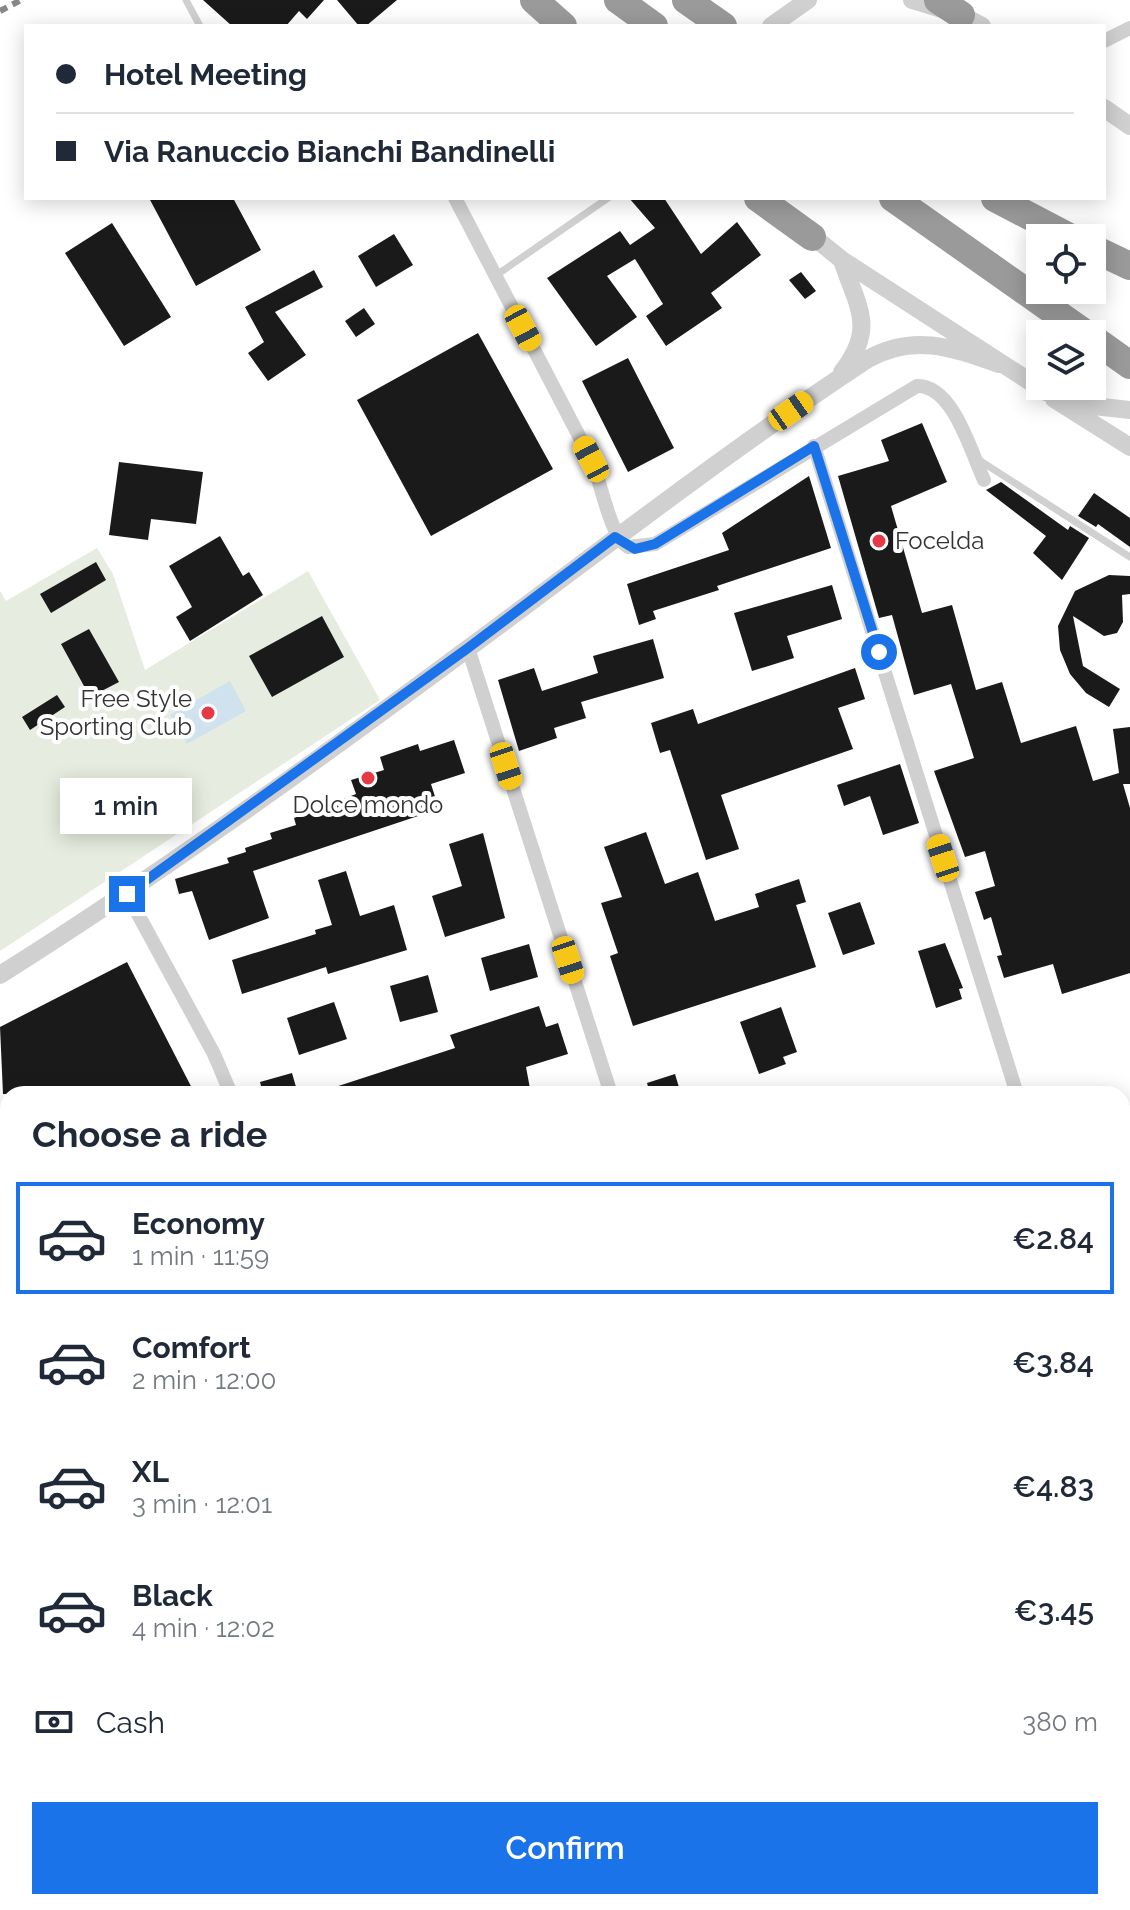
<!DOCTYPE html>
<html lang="en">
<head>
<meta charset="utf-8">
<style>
  body { margin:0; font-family:Raleway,sans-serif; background:#f2f2f3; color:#1f2937; height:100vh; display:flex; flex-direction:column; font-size:30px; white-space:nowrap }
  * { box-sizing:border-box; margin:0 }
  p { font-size:26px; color:#747a83 }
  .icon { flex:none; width:44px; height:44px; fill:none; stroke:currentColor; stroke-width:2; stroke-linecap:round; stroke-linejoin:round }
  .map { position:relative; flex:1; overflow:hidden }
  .side { position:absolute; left:0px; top:1086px; width:1130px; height:824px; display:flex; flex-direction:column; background:#fff; border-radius:24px 24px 0 0; box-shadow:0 4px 20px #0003 }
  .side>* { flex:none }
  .top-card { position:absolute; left:24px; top:24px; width:1082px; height:176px; border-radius:0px; box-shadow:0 4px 20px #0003; display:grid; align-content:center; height:176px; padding:0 32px; background:#fff }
  .tools { position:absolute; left:1026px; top:224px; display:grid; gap:16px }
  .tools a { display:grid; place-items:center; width:80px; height:80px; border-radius:0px; background:#fff; box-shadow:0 4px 20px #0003; font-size:40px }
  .end { position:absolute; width:36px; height:36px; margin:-18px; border:10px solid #1a73e8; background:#fff; box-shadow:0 0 0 4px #fff }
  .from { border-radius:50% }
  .bubble { position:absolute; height:56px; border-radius:0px; background:#fff; box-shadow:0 4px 20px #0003; font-size:26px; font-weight:600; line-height:56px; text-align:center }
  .car { position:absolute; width:24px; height:48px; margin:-24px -12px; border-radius:10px; box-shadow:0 0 6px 2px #0007; background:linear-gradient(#f5c518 24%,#345 0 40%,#f5c518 0 76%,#345 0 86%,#f5c518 0) }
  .top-card b { display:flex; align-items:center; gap:28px; height:76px; font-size:30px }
  .top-card b+b { border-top:2px solid #e0e1e3 }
  .top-card i { width:20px; height:20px; background:#1f2937 }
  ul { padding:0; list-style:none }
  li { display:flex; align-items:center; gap:24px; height:112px; margin:0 16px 12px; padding:0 16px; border:4px solid transparent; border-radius:0px }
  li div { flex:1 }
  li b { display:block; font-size:30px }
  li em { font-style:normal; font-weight:600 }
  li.on { border-color:#1a73e8 }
  li>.icon { width:72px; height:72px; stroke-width:1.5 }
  h2 { padding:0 32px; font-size:36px; line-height:96px }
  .pay { display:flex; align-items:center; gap:20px; height:88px; padding:0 32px; font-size:30px }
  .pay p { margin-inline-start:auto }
  .primary-button { display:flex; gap:16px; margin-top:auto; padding:16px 32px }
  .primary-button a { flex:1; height:92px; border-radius:0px; background:#1a73e8; color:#fff; font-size:32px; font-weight:600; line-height:92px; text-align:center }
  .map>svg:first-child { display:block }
  .green { fill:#e6ecdf }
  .water { fill:#cfe2ee }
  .building { fill:#1a1a1a }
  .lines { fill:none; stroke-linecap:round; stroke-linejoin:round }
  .service { stroke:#d0d0d0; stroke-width:7 }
  .minor { stroke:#d0d0d0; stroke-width:14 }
  .tertiary { stroke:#d0d0d0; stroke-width:18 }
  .motorway { stroke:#9a9a9a; stroke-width:28 }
  .rail { stroke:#888; stroke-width:6; stroke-dasharray:8 6; stroke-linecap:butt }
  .route { stroke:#1a73e8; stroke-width:10 }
  .poi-dot { fill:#e63946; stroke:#fff; stroke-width:3 }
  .labels { text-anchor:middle; stroke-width:8; stroke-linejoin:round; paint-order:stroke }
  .poi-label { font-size:24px; fill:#333; stroke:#fff; text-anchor:start }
</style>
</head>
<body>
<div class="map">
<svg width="1130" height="1910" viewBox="0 0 1130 1910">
  <rect width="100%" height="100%" fill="#fff"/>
  <path class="green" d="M97 548 113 574 145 670 308 571 380 700 0 951V591L6 601Z"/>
  <path class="water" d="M230 681 246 711 187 744 170 715Z"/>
  <path class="building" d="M203 0H324L307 19 299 11 286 26H232Z
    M337 0H397L366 26H359Z
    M149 198H233L261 250 196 286Z
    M629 198H664L701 254 737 222 761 255 711 293 722 308 666 346 646 316 663 304 635 259 607 276 637 317 596 346 547 278 620 231 630 245 655 228Z
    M112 223 171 317 124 346 65 253Z
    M394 234 413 265 376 287 358 256Z
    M314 270 323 287 275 312 306 355 268 381 248 353 264 342 245 307Z
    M801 272 816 291 805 299 789 280Z
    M364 308 375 324 356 337 345 321Z
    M478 333 553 469 431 536 357 400Z
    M628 358 674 448 628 472 582 381Z
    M922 423 947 482 891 506 922 613 952 605 976 690 1002 682 1021 743 1076 726 1093 781 1119 773 1113 729 1130 727V784H1123L1130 808V973L1062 994 1053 964 1004 978 997 956 1002 955 991 917 984 920 975 892 995 886 985 851 965 857 934 771 974 758 951 684 914 695 892 615 879 618 838 476 889 461 881 440Z
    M119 462 203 472 196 524 151 519 148 540 109 535Z
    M809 476 831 548 717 586 719 590 653 611 656 619 639 625 627 584 729 550 722 533Z
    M1001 482 1068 530 1070 526 1089 538 1062 580 1033 553 1046 536 986 490Z
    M1094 493 1130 518V547L1098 524 1096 527 1078 516Z
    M220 536 243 576 249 572 263 595 190 641 176 617 192 607 169 566Z
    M96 562 106 580 51 613 40 594Z
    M1109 575 1130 576V594L1122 595 1123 622 1117 633 1104 636 1073 616 1083 666 1120 689 1109 707 1086 693 1070 674 1060 650 1058 626 1075 591Z
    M832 585 842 619 787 636 794 658 752 671 734 613Z
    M322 616 344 657 272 697 249 656Z
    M89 629 119 682 90 697 61 644Z
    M653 639 664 678 581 702 586 718 554 728 557 738 519 751 498 680 534 668 542 691 598 673 593 656Z
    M855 668 865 699 838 708 853 749 721 795 739 849 706 860 670 750 660 753 651 723 693 709 698 724Z
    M57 695 65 707 30 730 22 717Z
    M454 740 465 773 431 784 439 809 253 871 269 918 209 940 192 891 179 894 175 879 229 863 227 858 246 852 245 848 272 839 270 833 296 825 294 818 356 794 351 780 384 770 380 757 418 744 420 751Z
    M900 764 919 823 883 835 870 796 844 806 837 785Z
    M646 832 665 884 698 872 715 921 759 907 755 894 799 879 806 902 796 905 816 967 633 1026 610 956 618 953 601 903 622 897 604 847Z
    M483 833 505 918 445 937 432 896 462 886 449 844Z
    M346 871 360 916 394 905 407 950 328 974 326 967 242 994 232 960 316 934 315 930 332 925 318 880Z
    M860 902 875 944 843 955 828 913Z
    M945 943 963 988 959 989 962 999 936 1008 918 951Z
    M529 944 538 977 490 991 481 958Z
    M127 962 195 1094H3L0 1027Z
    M428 975 438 1012 400 1022 390 986Z
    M334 1002 347 1039 299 1055 287 1018Z
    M539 1006 546 1027 558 1023 568 1054 526 1067 531 1094H324L323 1091 455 1048 450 1035Z
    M781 1007 797 1052 783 1057 786 1064 759 1074 740 1022Z
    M292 1073 298 1094H263L260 1082Z
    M675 1074 681 1094H650L647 1083Z"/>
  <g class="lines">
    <path class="service" d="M186 0 200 26
      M495 276 608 198
      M979 460 1130 557"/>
    <path class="minor" d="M1104 41 1130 28
      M455 198 591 459C601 481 610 537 628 547L655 544 917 386C953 385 971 452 984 480
      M814 446 1017 1094
      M468 648 611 1094
      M127 894 214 1054 231 1094
      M1122 1430 1130 1455
      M1122 1706 1130 1702
      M327 1910 329 1902
      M746 1910 761 1902"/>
    <path class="tertiary" d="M912 0 961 15 982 26
      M771 26 808 0
      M1104 108 1130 126
      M805 230 842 260 1046 392 1094 406 1130 410
      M842 372C877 327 857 307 842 260
      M1054 399 1130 447
      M0 975C160 874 314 763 466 650 599 552 729 450 868 359 914 333 953 348 999 364"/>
    <path class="motorway" d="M534 0 563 26
      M618 0 654 26
      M686 0 723 26
      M938 0 961 15
      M758 198 812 237
      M893 198 1086 334
      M995 198 1071 238
      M1092 248 1130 266
      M1092 338 1130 365"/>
    <path class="rail" d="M0 11 21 0"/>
  </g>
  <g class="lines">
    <path class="route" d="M127 894 468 648 615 537 635 549 655 544 814 446 879 652"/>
  </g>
  <g class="poi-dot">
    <circle cx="879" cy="541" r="8"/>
    <circle cx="208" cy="713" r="8"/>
    <circle cx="368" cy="778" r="8"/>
  </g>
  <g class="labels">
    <g class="poi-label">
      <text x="895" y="549">Focelda</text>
      <text x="192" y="707" text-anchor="end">Free Style<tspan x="192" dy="28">Sporting Club</tspan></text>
      <text x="368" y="813" text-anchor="middle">Dolce mondo</text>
    </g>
  </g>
</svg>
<div class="tools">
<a><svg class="icon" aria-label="locate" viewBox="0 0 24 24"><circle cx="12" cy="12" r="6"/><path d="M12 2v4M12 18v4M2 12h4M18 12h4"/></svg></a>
<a><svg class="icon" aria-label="layers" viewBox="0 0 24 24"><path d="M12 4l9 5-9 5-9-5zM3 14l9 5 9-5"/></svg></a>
</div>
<i class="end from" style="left:879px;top:652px"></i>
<i class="end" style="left:127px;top:894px"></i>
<div class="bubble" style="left:60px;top:778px;width:132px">1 min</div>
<i class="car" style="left:523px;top:328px;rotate:152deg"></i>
<i class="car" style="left:791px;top:411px;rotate:55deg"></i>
<i class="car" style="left:591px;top:459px;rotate:332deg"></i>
<i class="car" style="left:506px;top:766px;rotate:162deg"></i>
<i class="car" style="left:943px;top:858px;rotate:342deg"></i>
<i class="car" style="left:568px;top:960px;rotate:162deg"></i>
<div class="top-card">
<b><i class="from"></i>Hotel Meeting</b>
<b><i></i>Via Ranuccio Bianchi Bandinelli</b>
</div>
<section class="side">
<h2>Choose a ride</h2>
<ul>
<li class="on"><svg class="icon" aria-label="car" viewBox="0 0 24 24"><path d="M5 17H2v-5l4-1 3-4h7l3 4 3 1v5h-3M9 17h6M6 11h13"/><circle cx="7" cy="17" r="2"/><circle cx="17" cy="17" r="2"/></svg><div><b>Economy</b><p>1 min · 11:59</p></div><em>€2.84</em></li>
<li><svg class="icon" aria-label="car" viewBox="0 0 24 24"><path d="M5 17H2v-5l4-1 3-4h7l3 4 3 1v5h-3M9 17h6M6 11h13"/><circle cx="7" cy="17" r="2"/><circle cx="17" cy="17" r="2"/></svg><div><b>Comfort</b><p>2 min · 12:00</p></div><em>€3.84</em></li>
<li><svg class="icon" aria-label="car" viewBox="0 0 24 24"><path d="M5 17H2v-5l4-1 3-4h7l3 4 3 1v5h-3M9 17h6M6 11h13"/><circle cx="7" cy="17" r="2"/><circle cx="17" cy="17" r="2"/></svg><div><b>XL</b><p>3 min · 12:01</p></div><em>€4.83</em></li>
<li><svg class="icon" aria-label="car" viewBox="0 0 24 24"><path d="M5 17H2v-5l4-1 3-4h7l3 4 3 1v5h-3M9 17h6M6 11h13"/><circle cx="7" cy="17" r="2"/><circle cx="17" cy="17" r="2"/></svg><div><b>Black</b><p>4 min · 12:02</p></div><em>€3.45</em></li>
</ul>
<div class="pay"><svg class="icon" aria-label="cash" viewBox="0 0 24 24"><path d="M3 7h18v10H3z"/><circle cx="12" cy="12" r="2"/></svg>Cash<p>380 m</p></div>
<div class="primary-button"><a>Confirm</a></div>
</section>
</div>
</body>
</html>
